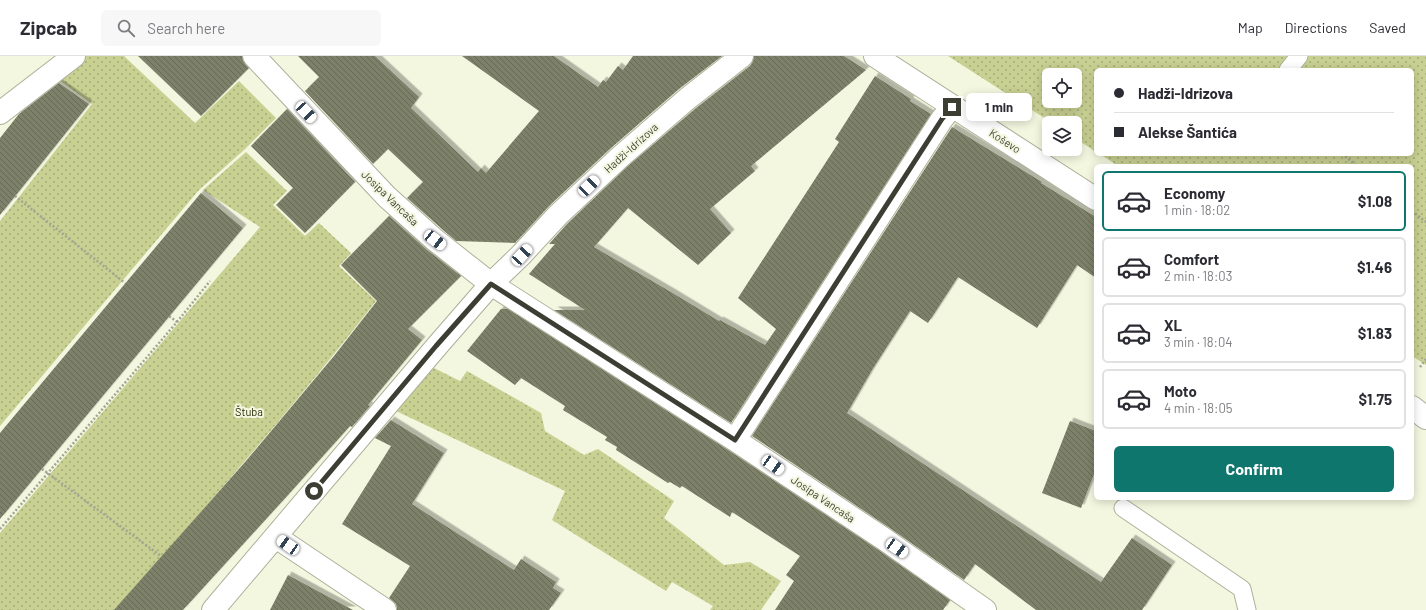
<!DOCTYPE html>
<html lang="en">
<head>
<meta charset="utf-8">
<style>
  body { margin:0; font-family:Barlow,sans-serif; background:#f7f7f7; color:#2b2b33; height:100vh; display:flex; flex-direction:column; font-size:15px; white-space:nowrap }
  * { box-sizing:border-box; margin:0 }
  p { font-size:13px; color:#7c7c81 }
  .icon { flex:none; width:22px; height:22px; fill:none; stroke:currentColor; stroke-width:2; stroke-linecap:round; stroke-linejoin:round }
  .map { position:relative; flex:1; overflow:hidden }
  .side { position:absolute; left:1094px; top:108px; width:320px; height:336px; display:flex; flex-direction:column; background:#fff; border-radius:6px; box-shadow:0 2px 10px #0003 }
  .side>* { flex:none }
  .banner { position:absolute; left:1094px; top:12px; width:320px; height:88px; border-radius:6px; box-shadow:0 2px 10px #0003; display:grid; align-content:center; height:88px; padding:0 20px; background:#fff }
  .controls { position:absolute; left:1042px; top:12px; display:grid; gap:8px }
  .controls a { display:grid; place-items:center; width:40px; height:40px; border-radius:6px; background:#fff; box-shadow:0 2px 10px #0003; font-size:20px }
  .end { position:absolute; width:18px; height:18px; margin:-9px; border:5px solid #3c3e34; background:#fff; box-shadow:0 0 0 2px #fff }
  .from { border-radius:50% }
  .bubble { position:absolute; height:28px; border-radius:6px; background:#fff; box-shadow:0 2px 10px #0003; font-size:13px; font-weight:700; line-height:28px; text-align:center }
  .car { position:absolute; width:12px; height:24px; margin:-12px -6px; border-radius:5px; box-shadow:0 0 3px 1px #0007; background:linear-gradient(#fff 24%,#345 0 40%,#fff 0 76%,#345 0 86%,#fff 0) }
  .banner b { display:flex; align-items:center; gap:14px; height:38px; font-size:15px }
  .banner b+b { border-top:1px solid #e1e1e2 }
  .banner i { width:10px; height:10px; background:#2b2b33 }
  ul { padding:7px 0 0; list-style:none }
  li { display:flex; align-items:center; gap:12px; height:60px; margin:0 8px 6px; padding:0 12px; border:2px solid #e1e1e2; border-radius:6px }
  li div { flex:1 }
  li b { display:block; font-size:15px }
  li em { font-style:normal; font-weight:700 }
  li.current { border-color:#0f766e }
  li>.icon { width:36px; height:36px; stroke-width:1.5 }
  .primary-button { display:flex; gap:8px; margin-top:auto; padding:8px 20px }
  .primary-button a { flex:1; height:46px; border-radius:6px; background:#0f766e; color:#fff; font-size:16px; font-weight:700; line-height:46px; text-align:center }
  header { display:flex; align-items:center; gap:24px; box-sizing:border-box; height:56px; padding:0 20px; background:#fff; border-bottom:1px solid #e1e1e2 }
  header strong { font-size:19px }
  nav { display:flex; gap:22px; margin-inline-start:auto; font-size:14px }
  .search { width:280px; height:36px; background:#f7f7f7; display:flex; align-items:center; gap:10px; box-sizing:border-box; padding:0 14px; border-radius:6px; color:#7c7c81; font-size:15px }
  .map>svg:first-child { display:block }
  .park { fill:url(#park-dots); fill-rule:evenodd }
  .building { fill:url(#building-back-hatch); filter:url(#shadow) }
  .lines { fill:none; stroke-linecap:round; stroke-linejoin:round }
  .service-casing { stroke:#adb09a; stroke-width:19 }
  .minor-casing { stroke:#adb09a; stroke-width:24 }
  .path { stroke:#a2a593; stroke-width:2.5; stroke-dasharray:2 2; stroke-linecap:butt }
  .service { stroke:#fff; stroke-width:17 }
  .minor { stroke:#fff; stroke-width:22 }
  .route { stroke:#3c3e34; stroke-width:5 }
  .labels { text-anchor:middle; stroke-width:4; stroke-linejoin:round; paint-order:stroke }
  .street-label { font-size:11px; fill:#3c3e34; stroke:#f3f7df }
  .park-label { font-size:11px; fill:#292c07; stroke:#f3f7df }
</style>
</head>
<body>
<header>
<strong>Zipcab</strong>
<div class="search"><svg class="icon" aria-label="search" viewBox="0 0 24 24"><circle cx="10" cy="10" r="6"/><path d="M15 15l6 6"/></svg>Search here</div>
<nav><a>Map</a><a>Directions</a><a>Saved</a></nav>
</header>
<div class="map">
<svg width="1426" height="554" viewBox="0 0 1426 554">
  <defs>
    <pattern id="park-dots" width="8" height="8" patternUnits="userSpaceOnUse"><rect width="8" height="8" fill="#c8d092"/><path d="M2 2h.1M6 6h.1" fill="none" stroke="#a4aa78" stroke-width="1.8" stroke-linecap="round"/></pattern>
    <pattern id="building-back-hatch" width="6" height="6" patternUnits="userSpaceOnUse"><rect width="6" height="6" fill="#7e816b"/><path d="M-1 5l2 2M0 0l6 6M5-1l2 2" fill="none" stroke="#686b59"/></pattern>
    <filter id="shadow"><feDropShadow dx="3.5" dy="-3.5" stdDeviation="0" flood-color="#0004"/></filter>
  </defs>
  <rect width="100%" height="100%" fill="#f3f7df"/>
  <path class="park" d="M85 0H124L195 67 239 25 276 62 244 94 199 134 0 370V165L92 48 55 21Z
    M948 0H1426V309L1412 300V110H1118L1100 98H1412V14H1096V96L1075 82V67H1052ZM1049 19H1075V45H1049Z
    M246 96 287 135 273 149 305 180 319 167 351 197 339 210 376 245C293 352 204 453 115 554H0V477L260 171 203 134Z
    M434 312 460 325 467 315 541 357 545 375 584 399 598 393 674 445 664 462 724 509 750 506 781 525 761 554H710L713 550 672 526 666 535 552 464 565 435 396 355Z"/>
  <path class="building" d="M138 0H242L245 8 249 12 201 60Z
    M298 0H375L419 41 411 52 478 116 481 112 486 117 539 55 462 0H554L598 31 603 24 606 26 618 10 623 14 633 0H722L679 33 611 92 549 150 515 187 456 185 443 174 407 142 423 126 388 93 373 108 305 35 319 21Z
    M754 0H844L866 14 751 110 755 115 710 153 731 177 698 209 628 152 594 191 671 236 719 265 720 264 765 289 776 273 738 242 839 86 835 83 875 20 911 43 910 45 931 58 731 367 554 254H585L529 218 555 188H549L567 168 628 110 695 53 750 10 753 5Z
    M59 27 89 48 0 159V82L19 58Z
    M287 53 355 126 305 177 276 149 293 132 251 90Z
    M952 71 1042 126 1041 127 1096 161V222L1077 209 1037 272 958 221 928 267 910 255 872 314 847 357 1101 526 1132 482 1172 509 1142 554H1036L975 508 964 524 891 473 752 380Z
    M201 137 243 172 0 463V377Z
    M389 160 427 194 461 220 408 273 422 284 368 349 370 350 352 371 350 370 288 439 183 554H114L246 405 334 300 377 245 341 209Z
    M501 253H508L728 394 877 493 950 544 943 554H775L794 525 786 519 800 500 732 456 730 461 682 430 680 432 670 426 668 427 616 394 617 391 605 384 607 381 563 354 565 350 521 322 515 329 467 295Z
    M391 364 444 397 412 448 514 514 521 503 556 526 553 532 561 537 549 554H397L396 548 389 542 410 510 342 468 391 390 375 382Z
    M1070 365 1096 375V413L1081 452 1042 437Z
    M288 519 353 554H270Z"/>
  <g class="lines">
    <g class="service-casing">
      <path id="service" d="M1288 14 1299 0
        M1123 452 1242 533 1247 554"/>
    </g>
    <g class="minor-casing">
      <path id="minor" d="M254 0 387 141 435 184 491 228 735 384 884 483 985 554
        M875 0 1096 143
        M0 57 74 0
        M1412 351 1426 362
        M735 384 942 63 952 51
        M276 481 385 554
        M213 554 437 290 491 228 521 199 558 159 620 101 687 43 742 0"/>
    </g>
    <path class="path" d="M1342 98 1357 110
      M15 140 125 227
      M1412 155 1426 166
      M177 266 210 225
      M1420 311 1426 303
      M42 413 161 500
      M0 473 177 266 169 260"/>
    <use href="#service" class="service"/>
    <use href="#minor" class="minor"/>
  </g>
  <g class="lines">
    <path class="route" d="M314 435 436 290 491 228 735 384 942 63 952 51"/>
  </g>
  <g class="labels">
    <g class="street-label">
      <text transform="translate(1005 85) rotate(33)" y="4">Koševo</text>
      <text transform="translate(631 92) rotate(-42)" y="4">Hadži-Idrizova</text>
      <text transform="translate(390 142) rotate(44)" y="4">Josipa Vancaša</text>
      <text transform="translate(823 443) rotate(34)" y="4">Josipa Vancaša</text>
    </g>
    <g class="park-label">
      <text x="249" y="360">Štuba</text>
    </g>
  </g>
</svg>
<div class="controls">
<a><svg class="icon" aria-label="locate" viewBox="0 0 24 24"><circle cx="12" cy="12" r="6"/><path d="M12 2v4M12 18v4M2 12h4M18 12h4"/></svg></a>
<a><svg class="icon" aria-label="layers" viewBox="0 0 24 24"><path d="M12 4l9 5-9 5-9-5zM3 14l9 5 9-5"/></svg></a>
</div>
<i class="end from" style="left:314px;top:435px"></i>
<i class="end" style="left:952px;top:51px"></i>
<div class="bubble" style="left:966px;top:37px;width:66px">1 min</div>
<i class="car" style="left:306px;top:56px;rotate:137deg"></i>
<i class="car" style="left:589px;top:130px;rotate:46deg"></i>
<i class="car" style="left:435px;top:184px;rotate:128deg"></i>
<i class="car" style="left:522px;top:199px;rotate:43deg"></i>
<i class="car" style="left:773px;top:409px;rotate:124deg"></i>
<i class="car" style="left:288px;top:489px;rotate:304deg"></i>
<i class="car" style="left:897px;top:492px;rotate:125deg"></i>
<div class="banner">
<b><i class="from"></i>Hadži-Idrizova</b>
<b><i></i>Alekse Šantića</b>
</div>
<section class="side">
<ul>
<li class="current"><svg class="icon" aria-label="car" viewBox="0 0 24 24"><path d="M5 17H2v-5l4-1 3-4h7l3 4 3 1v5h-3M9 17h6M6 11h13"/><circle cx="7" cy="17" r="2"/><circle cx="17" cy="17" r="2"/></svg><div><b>Economy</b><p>1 min · 18:02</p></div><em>$1.08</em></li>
<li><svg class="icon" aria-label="car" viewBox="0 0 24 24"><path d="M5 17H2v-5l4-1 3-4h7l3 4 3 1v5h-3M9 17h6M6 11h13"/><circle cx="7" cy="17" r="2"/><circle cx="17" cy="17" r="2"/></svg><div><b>Comfort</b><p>2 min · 18:03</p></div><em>$1.46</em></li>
<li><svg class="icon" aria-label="car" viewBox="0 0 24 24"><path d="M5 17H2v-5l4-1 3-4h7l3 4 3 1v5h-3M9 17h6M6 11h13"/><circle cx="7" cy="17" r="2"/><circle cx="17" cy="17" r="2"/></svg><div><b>XL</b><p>3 min · 18:04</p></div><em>$1.83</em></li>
<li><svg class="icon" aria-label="car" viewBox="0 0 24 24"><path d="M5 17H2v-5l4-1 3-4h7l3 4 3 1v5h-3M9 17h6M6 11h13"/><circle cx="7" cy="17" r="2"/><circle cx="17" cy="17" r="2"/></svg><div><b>Moto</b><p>4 min · 18:05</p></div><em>$1.75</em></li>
</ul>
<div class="primary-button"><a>Confirm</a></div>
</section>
</div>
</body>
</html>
